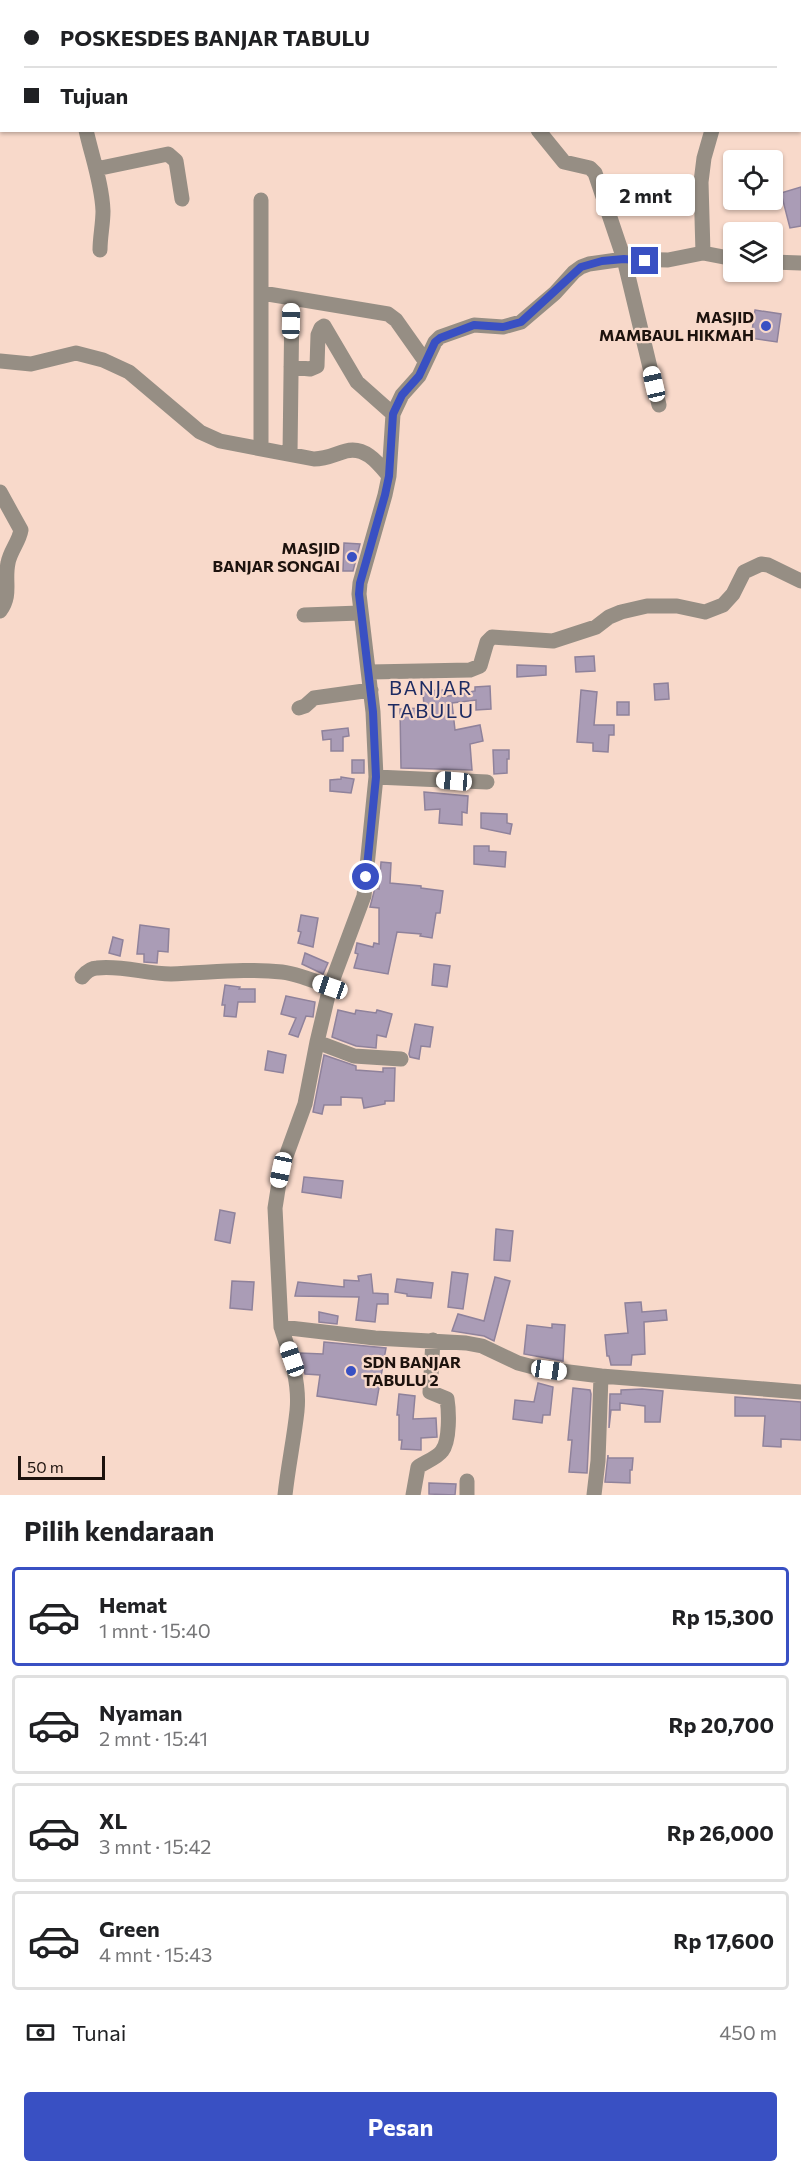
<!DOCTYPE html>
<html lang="id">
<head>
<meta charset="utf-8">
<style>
  body { margin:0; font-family:Commissioner,sans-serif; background:#f6f6f6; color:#202124; height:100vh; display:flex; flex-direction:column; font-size:22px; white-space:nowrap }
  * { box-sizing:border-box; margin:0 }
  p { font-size:20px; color:#757577 }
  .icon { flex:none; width:33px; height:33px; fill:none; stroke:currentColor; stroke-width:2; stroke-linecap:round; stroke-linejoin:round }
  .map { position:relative; height:1495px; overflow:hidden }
  .panel { display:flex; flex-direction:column; background:#fff; flex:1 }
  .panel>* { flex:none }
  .guide { position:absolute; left:0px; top:0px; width:801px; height:132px; box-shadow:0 2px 4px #0004; display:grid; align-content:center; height:132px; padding:0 24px; background:#fff }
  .buttons { position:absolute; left:723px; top:150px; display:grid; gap:12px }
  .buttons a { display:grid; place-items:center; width:60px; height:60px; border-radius:6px; background:#fff; box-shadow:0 2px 4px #0004; font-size:30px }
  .scale { position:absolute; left:18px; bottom:15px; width:87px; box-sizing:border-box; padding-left:6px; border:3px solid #1d120d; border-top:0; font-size:16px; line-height:21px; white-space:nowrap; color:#1d120d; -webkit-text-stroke:4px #f8d9ca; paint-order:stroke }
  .end { position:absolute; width:27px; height:27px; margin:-14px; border:8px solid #3950c3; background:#fff; box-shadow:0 0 0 3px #fff }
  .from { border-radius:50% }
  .bubble { position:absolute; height:42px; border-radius:6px; background:#fff; box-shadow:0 2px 4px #0004; font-size:20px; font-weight:700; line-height:42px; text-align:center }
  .car { position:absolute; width:18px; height:36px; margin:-18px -9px; border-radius:8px; box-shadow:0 0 4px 2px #0007; background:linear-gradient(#fff 24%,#345 0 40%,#fff 0 76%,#345 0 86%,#fff 0) }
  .guide b { display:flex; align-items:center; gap:21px; height:57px; font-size:22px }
  .guide b+b { border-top:2px solid #e0e0e0 }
  .guide i { width:15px; height:15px; background:#202124 }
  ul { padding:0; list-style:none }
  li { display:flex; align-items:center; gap:18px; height:99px; margin:0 12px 9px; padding:0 12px; border:3px solid #e0e0e0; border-radius:6px }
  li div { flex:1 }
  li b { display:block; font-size:22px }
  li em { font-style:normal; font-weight:700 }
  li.selected { border-color:#3950c3 }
  li>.icon { width:54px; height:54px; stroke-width:1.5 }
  h2 { padding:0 24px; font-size:27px; line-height:72px }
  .pay { display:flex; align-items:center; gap:15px; height:66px; padding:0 24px; font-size:22px }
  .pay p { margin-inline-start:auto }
  .button { display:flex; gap:12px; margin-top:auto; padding:12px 24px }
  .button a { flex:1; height:69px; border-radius:6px; background:#3950c3; color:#fff; font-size:24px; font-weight:700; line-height:69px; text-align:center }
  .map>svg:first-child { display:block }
  .building { fill:#aa9cb6; stroke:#8f829b; stroke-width:1.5 }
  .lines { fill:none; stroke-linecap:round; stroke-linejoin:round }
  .minor { stroke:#968e84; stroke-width:15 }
  .route { stroke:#3950c3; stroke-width:8 }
  .poi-dot { fill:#3950c3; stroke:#f8d9ca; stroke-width:2 }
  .labels { text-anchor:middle; stroke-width:4.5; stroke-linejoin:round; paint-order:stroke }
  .poi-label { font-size:16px; font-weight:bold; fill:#1d120d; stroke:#f8d9ca; text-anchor:end }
  .quarter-label { font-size:20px; letter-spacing:1.5px; fill:#1d2b62; stroke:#f8d9ca }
</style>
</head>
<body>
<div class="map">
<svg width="801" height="1495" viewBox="0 0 801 1495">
  <rect width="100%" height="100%" fill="#f8d9ca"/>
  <path class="building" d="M801 187V226L790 228 781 193Z
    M755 310 781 314 777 342 751 338Z
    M344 543 360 544 353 571H343Z
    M594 656 595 671 576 672 575 657Z
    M517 665 546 666V675L517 677Z
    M668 683 669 699 655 700 654 684Z
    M490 686 491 709 476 710V700L452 703 455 730 480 725 483 741 470 744 472 770 401 768 400 709 424 708 423 691 443 690V697L475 691V687Z
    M581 690 597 692 594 725H614V735H609L608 752 593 751V743L577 742Z
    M617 702H629V715H617Z
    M348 728 349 736 343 737V751H331V739L323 740 322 731Z
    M493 750H509V759H507V773L494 774Z
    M352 760H364V773H352Z
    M341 777 354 779 351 793 330 791V780L341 779Z
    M424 792 468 796 467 813 462 812V825L439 823 440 809 425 810Z
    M481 813 507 814V823L512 824 510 834 481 828Z
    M474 846H489V851L506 852 505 867 474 864Z
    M381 862 391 863 390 883 421 886V888L443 891 440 913H436L432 938 420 936 421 934 397 932 388 974 354 968 358 954 355 953 357 943 373 947 374 943 379 944V908L370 907 375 888 379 889Z
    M301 915 318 918 313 947 298 943 301 932 298 931Z
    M140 925 169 929 168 952 158 951 157 963 144 962V954H137Z
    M113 937 123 940 120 956 109 953Z
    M305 953 328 963 323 974 302 964Z
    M434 964 450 966 447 987 432 985Z
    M225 985 240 987 239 989H255V1002H238L236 1017 224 1016 225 1005H222Z
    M286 996 315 1002 313 1017 306 1016 298 1037 289 1034 296 1018 281 1014Z
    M338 1010 355 1014 356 1010 376 1013 377 1010 392 1014 386 1037 377 1035 376 1048 356 1046 332 1037Z
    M415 1024 433 1027 430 1047 421 1046 419 1059 410 1057 409 1054Z
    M268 1051 286 1055 283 1073 265 1070Z
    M324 1055 356 1066V1070L383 1072V1068H395L394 1101H385V1104L364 1108 362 1098 341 1097V1105H324L322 1114 313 1112Z
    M304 1177 343 1181 341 1198 302 1192Z
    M220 1210 235 1213 230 1243 215 1240Z
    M496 1229 513 1231 510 1261 494 1260Z
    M452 1272 468 1274 463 1309 448 1307Z
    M371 1274 373 1293 388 1294V1304H377L375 1322 356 1320 359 1297 295 1296 298 1282 344 1287V1280L359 1281 358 1276Z
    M495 1277 510 1281 494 1341 484 1336 452 1331 458 1314 484 1321Z
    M397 1279 433 1283 431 1298 407 1296V1294L395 1292Z
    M232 1281 254 1282 252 1310 230 1308Z
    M641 1302 642 1312 666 1310 667 1320 644 1322 645 1354 632 1355 631 1365H611L609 1356H607L605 1335 628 1333 625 1303Z
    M319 1312 338 1316 337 1324 319 1322Z
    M552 1324 565 1325 563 1361 524 1354 527 1325 552 1328Z
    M324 1342 386 1348 376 1405 317 1396 320 1375 305 1374 300 1353 323 1354Z
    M538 1383 553 1387 550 1415H543L542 1423 513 1419 515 1400 534 1402Z
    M573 1388 590 1390 591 1394 587 1473 569 1472 572 1440H568Z
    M642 1389 663 1391 660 1422H645V1406L620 1403V1410H611L609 1428 610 1394H621V1390Z
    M399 1394 415 1396 413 1419 436 1418 437 1437 421 1438V1450L401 1449 402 1440H399V1415H397Z
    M735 1397 801 1402V1440L781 1439V1447L763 1446 765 1416H735Z
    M608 1455V1458H633L632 1470H630V1483L605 1482Z
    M429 1483 456 1484 455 1495 429 1494Z"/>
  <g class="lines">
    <path class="minor" d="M26 0 29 2
      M365 0V2
      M68 2 70 0
      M731 2 732 0
      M86 130C92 157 102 184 103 211 103 224 100 237 100 250
      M538 130 564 162 590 168 595 173 624 259 659 405
      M96 169 168 154 176 161 182 199
      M703 253 701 182 704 158 712 130
      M772 262 801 263
      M262 293 388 314 396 320 425 361
      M0 361 31 364 76 353 103 360 129 372 200 432 220 441 314 459C327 459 335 454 346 451 365 446 378 463 389 476
      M291 367 310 369 317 366 318 335 321 328 324 326 357 382 393 414
      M261 447V200
      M290 454 292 298
      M0 492 21 530C19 542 10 551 8 563 4 581 12 595 0 611
      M304 615 360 613
      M370 672 470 670 480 666 487 642 492 637 553 641 596 627 609 617 621 612 647 606H677L705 612 723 605 733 594 744 572 761 564 768 565 801 581
      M299 708 305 706 314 698 371 690
      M487 782 376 777 373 712 359 594 360 583 385 495 389 476 393 414 402 395 419 376 435 342 440 337 474 325 503 327 521 322 555 293 574 272 581 267 589 264 624 259 668 260 703 253 734 259
      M82 977C86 972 90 968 97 968 122 965 146 974 171 974 208 973 245 968 282 972 298 974 315 981 330 987L317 1042 354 1056 401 1059
      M330 987 364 896 376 777
      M281 1327 275 1208 281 1170 305 1104 317 1042
      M601 1376 801 1392
      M285 1495C288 1467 294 1439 297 1411 300 1382 290 1354 281 1327L375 1338 466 1343 482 1346 518 1363 537 1368 601 1376 598 1461 594 1495
      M413 1495 418 1467C425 1462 437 1458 442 1451 450 1441 449 1411 447 1399L430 1392 433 1340
      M467 1495V1481"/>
  </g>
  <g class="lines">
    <path class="route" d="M366 877 376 777 373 712 359 594 360 583 385 495 389 476 393 414 402 395 419 376 435 342 440 338 474 325 503 327 521 322 581 267 602 261 624 259 645 261"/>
  </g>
  <g class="poi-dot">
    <circle cx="766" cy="326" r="6"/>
    <circle cx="352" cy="557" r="6"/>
    <circle cx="351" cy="1371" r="6"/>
  </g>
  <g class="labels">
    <g class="poi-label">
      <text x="754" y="323">MASJID<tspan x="754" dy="18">MAMBAUL HIKMAH</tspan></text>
      <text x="340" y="554">MASJID<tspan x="340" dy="18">BANJAR SONGAI</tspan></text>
      <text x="363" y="1368" text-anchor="start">SDN BANJAR<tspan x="363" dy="18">TABULU 2</tspan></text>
    </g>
    <g class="quarter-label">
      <text x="431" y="695">BANJAR<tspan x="431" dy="23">TABULU</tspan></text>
    </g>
  </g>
</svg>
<div class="buttons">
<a><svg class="icon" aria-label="locate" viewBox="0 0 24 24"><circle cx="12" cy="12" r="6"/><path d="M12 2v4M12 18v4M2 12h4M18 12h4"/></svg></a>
<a><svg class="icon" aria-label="layers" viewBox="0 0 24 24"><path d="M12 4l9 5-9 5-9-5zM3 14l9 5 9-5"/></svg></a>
</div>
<div class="scale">50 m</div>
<i class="end from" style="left:366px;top:877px"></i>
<i class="end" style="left:645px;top:261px"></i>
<div class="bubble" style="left:596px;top:174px;width:99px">2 mnt</div>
<i class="car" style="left:291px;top:321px;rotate:1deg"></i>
<i class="car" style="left:654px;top:384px;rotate:347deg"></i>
<i class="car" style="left:454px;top:781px;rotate:275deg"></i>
<i class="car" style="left:330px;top:987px;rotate:289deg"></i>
<i class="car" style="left:281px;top:1170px;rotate:192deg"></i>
<i class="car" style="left:292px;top:1359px;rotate:341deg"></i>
<i class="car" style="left:549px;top:1370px;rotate:98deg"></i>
<div class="guide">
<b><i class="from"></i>POSKESDES BANJAR TABULU</b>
<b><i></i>Tujuan</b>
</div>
</div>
<section class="panel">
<h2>Pilih kendaraan</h2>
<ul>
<li class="selected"><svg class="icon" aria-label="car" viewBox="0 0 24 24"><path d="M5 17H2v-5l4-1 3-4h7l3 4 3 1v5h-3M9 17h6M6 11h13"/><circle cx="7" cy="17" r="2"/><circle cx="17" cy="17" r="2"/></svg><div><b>Hemat</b><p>1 mnt · 15:40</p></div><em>Rp 15,300</em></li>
<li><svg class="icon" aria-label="car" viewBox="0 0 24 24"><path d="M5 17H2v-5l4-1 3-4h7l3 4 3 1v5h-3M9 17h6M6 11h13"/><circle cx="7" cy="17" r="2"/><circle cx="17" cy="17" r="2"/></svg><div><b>Nyaman</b><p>2 mnt · 15:41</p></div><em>Rp 20,700</em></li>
<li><svg class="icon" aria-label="car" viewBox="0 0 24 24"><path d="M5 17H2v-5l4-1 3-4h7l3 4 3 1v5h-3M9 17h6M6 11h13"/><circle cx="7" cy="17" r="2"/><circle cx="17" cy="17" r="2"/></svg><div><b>XL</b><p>3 mnt · 15:42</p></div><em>Rp 26,000</em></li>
<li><svg class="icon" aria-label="car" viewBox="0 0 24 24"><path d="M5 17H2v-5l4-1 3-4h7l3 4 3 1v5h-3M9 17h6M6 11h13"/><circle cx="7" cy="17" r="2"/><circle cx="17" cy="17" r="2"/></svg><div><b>Green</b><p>4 mnt · 15:43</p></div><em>Rp 17,600</em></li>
</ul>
<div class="pay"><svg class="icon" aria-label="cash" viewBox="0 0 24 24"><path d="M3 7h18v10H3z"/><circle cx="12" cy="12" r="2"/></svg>Tunai<p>450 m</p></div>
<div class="button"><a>Pesan</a></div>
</section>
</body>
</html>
